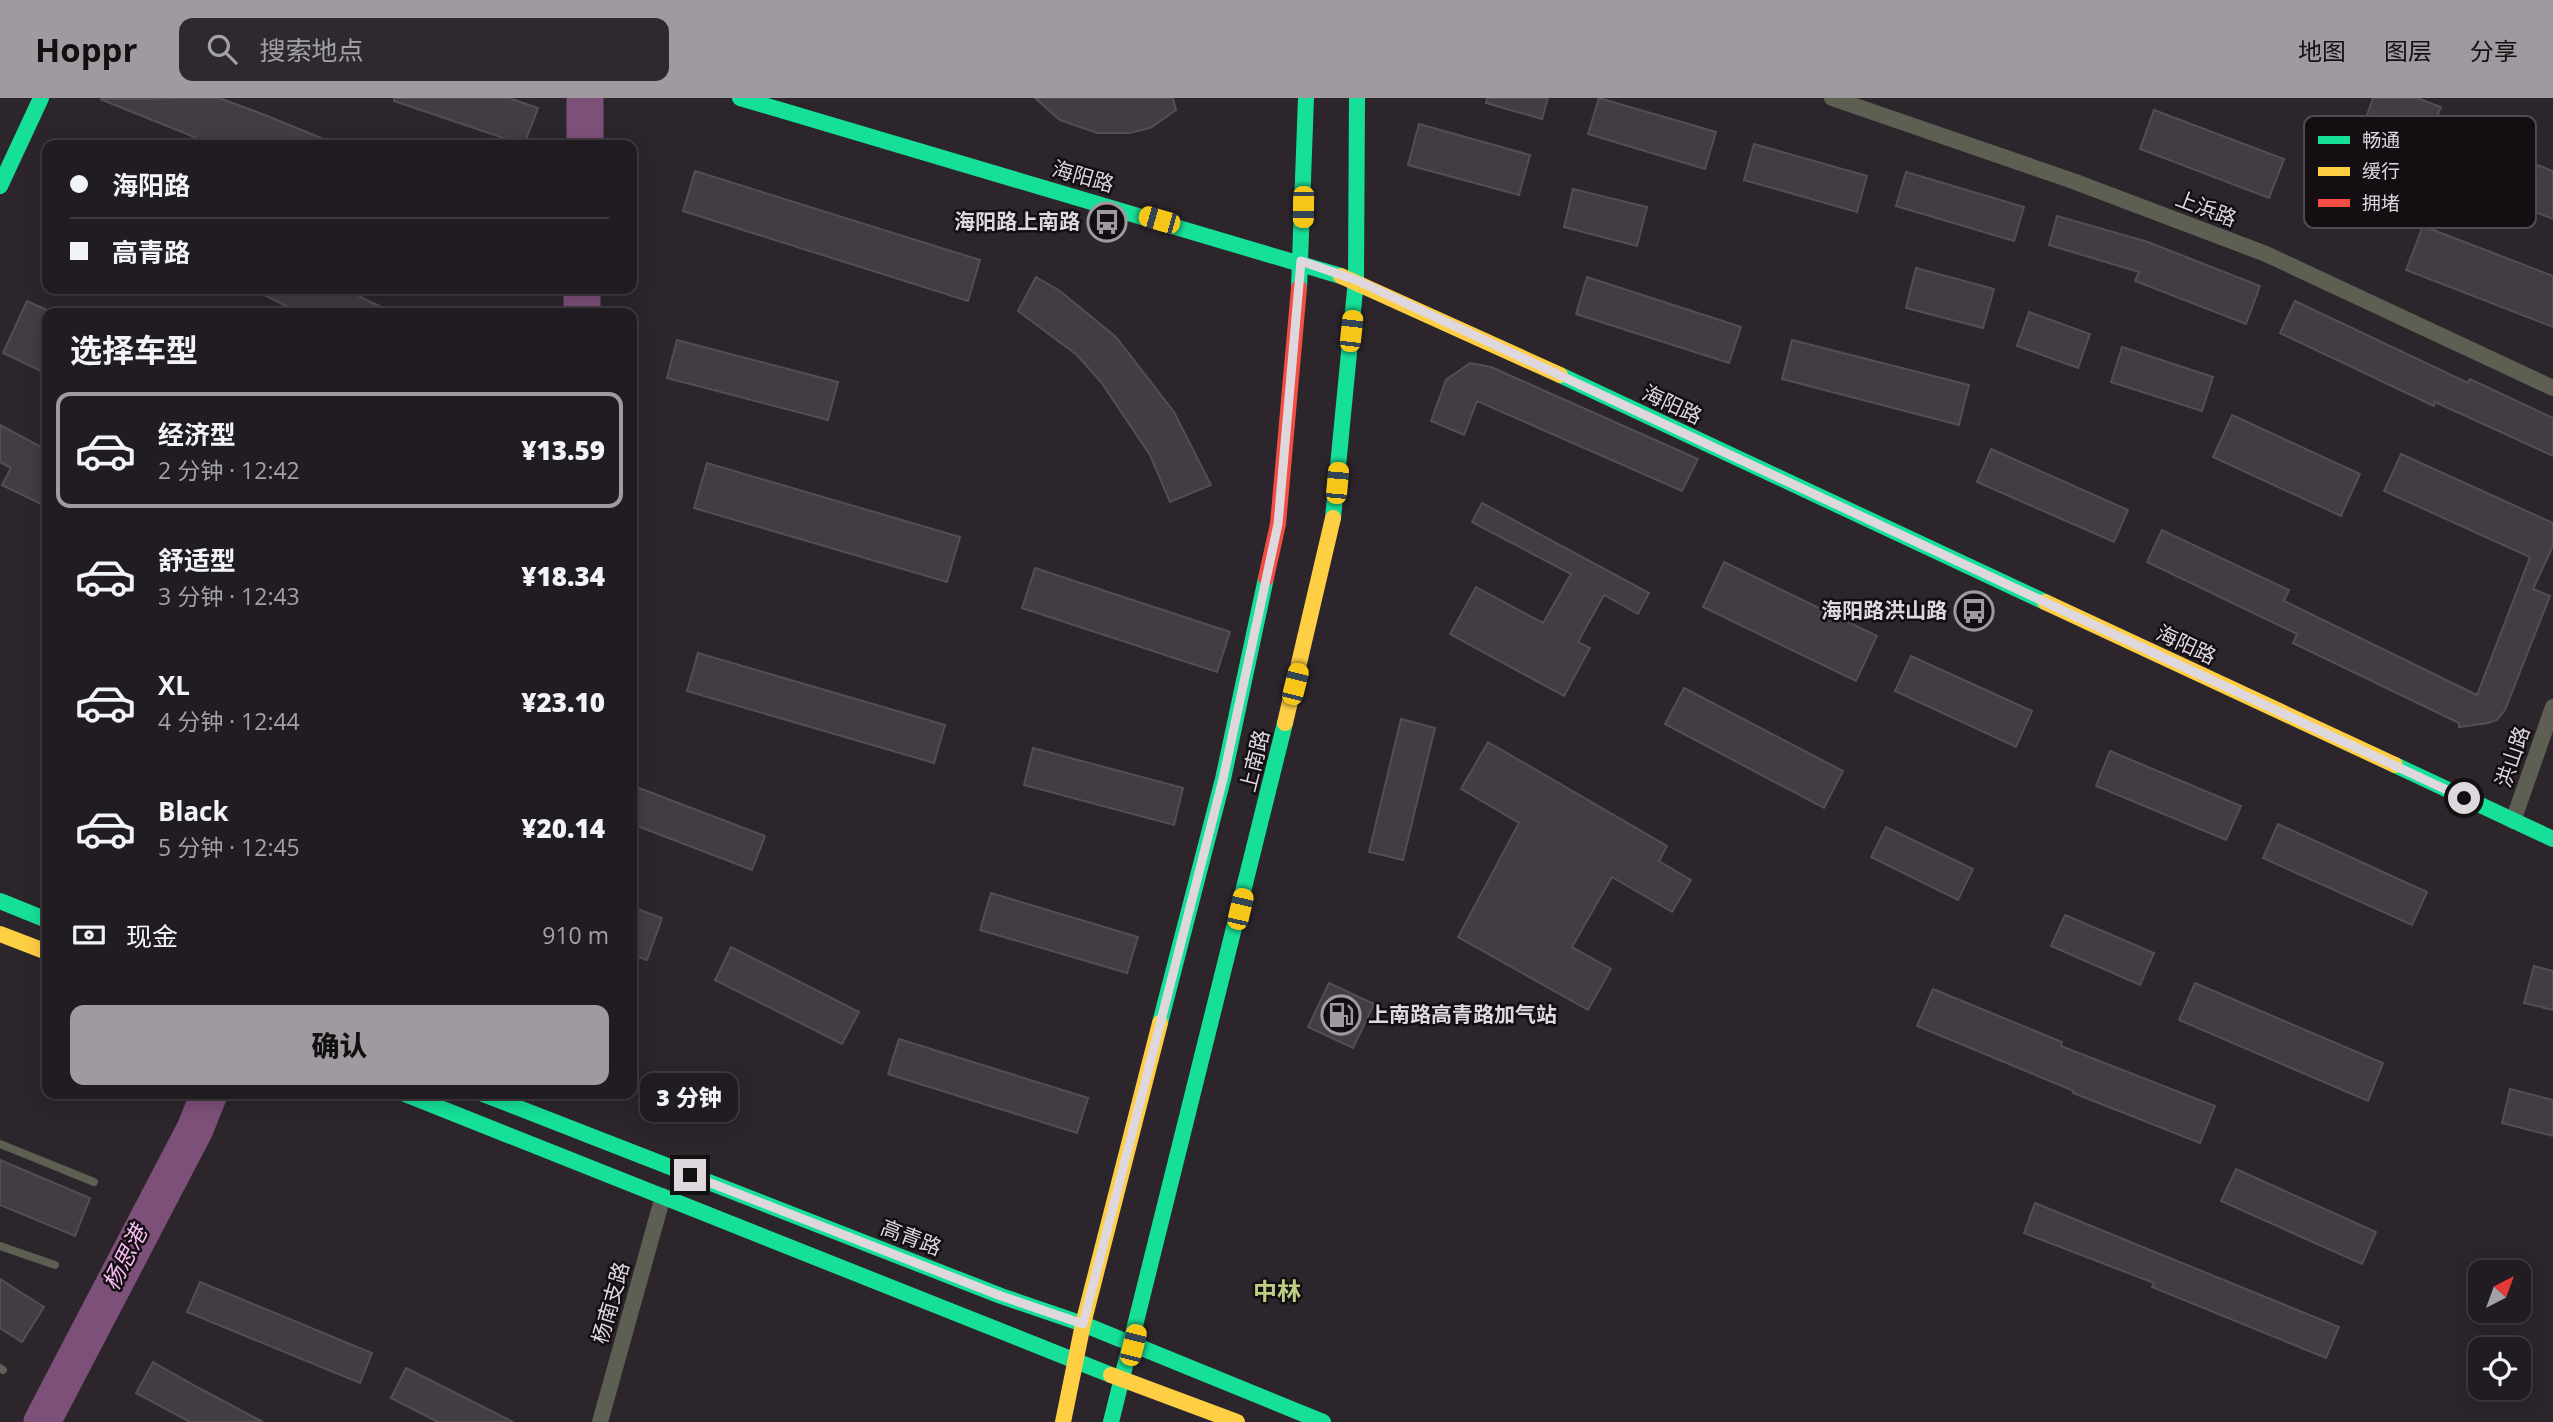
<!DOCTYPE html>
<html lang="zh">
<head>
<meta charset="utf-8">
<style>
  body { margin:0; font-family:"Open Sans","Noto Sans SC",sans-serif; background:#2d292e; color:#f1f3f6; height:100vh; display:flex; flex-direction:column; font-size:26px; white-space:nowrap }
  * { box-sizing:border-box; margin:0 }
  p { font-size:23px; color:#a2a1a5 }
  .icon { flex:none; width:38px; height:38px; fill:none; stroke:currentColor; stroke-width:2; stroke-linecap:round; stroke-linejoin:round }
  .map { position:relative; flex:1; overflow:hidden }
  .drawer { position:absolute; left:42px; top:210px; width:595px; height:791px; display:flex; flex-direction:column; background:#211c21; border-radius:14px; box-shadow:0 4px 18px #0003,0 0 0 2px #3e3a3f }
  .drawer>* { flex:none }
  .hud { position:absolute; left:42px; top:42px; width:595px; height:154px; border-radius:14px; box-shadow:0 4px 18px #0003,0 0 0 2px #3e3a3f; display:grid; align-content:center; height:154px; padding:0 28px; background:#211c21 }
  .needle { width:46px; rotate:41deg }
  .tools { position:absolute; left:2468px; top:1162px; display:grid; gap:14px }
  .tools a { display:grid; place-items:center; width:63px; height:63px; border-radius:14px; background:#211c21; box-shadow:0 4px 18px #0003,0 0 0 2px #3e3a3f; font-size:35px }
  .end { position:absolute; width:32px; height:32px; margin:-16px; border:9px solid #ded7de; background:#111; box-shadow:0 0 0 4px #111 }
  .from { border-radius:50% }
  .bubble { position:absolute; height:49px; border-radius:14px; background:#211c21; box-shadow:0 4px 18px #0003,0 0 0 2px #3e3a3f; font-size:23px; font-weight:800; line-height:49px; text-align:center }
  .car { position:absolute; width:21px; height:42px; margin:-21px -10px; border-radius:9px; box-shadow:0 0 5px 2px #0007; background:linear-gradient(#f5c518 24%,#345 0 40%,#f5c518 0 76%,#345 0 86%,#f5c518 0) }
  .hud b { display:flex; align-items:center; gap:24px; height:66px; font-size:26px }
  .hud b+b { border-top:2px solid #3e3a3f }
  .hud i { width:18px; height:18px; background:#f1f3f6 }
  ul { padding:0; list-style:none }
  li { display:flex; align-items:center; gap:21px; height:116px; margin:0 14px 10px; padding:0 14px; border:4px solid transparent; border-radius:14px }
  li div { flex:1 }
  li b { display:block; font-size:26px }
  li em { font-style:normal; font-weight:800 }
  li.current { border-color:#a099a0 }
  li>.icon { width:63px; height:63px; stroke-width:1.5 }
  h2 { padding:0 28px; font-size:32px; line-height:84px }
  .pay { display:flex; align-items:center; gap:18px; height:77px; padding:0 28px; font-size:26px }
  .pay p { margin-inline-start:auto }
  .cta { display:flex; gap:14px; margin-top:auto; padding:14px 28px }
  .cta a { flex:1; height:80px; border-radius:14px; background:#a099a0; color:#111; font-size:28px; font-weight:800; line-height:80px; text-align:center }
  header { display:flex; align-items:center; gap:42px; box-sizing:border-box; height:98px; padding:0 35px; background:#a099a0; color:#111 }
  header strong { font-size:33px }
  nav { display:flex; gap:38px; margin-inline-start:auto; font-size:24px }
  .search { width:490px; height:63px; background:#2d292e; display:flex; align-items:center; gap:18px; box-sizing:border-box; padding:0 24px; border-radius:14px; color:#a2a1a5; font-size:26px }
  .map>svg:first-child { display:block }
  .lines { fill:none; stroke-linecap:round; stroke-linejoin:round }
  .river { stroke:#7d507a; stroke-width:37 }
  .building { fill:#423d42; stroke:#534e53; stroke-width:2 }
  .lane { stroke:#5c5f52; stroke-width:8 }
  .street { stroke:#5c5f52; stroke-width:16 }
  .fast { stroke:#16e098; stroke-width:16 }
  .slow { stroke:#ffcf43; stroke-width:16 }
  .jam { stroke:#f24e42; stroke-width:16 }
  .route { stroke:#ded7de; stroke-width:9 }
  .labels { text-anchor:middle; stroke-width:5; stroke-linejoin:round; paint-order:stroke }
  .street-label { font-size:21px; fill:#ded7de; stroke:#140e13 }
  .poi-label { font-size:21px; font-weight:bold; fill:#ded7de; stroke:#140e13; text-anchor:end }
  .water-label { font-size:23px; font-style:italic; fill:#f7bcf2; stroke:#140e13 }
  .quarter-label { font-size:24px; font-weight:bold; fill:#bcce83; stroke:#140e13 }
  .key { fill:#140e13; stroke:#514a50; stroke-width:2 }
  .key-label { font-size:19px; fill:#ded7de }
</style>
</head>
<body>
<header>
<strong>Hoppr</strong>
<div class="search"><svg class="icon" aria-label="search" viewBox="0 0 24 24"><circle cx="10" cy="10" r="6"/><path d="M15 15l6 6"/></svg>搜索地点</div>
<nav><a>地图</a><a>图层</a><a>分享</a></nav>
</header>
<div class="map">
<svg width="2553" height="1324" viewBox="0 0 2553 1324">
  <rect width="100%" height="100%" fill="#2c262c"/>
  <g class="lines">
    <path class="river" d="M585 47V0
      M582 215V191
      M42 1324 195 1031 209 996"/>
  </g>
  <path class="building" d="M219 0 265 17 338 47H214L100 1Z
    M394 0H509L538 10 524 47 394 3Z
    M1035 0H1173L1176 12 1150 30 1129 35H1097L1060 22Z
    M1487 0H1548L1542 21 1486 5Z
    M1599 0 1716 34 1705 71 1588 36Z
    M2373 0H2417L2441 9 2433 28 2553 73V121L2443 79 2452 53 2366 20Z
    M2154 12 2284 61 2269 100 2140 51Z
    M1419 26 1530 57 1519 97 1408 67Z
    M1754 46 1867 78 1857 114 1744 82Z
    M695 73 980 162 968 203 683 113Z
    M1906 74 2024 109 2014 143 1896 108Z
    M1573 91 1647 109 1637 148 1564 129Z
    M2057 118 2148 144 2260 188 2246 226 2135 183 2139 174 2049 147Z
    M2423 128 2553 178V229L2406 172Z
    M1916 170 1994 191 1983 230 1906 210Z
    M1036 179 1060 193 1116 239 1174 314 1211 387 1170 404 1150 357 1101 284 1077 257 1018 213Z
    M1587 179 1741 229 1729 265 1576 216Z
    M252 191H345L393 215H300Z
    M27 203 47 212V276L3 255Z
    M2295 203 2468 285 2470 281 2553 320V358L2435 304 2434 308 2280 235Z
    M2029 214 2090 236 2078 270 2017 248Z
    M677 242 838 284 828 322 667 280Z
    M1792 242 1969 287 1959 327 1782 281Z
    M2122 249 2213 279 2202 313 2111 284Z
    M1470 265 1491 269 1698 361 1682 393 1477 303 1464 337 1431 323 1446 282Z
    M2232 317 2360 376 2341 418 2213 359Z
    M0 327 47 352V409L2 387 11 370 0 364Z
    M1991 351 2128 412 2114 444 1977 384Z
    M2401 356 2553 425V448L2533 491 2550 498 2505 612 2497 622 2488 625 2459 629V625L2293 545 2297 536 2147 464 2162 432 2289 492 2284 503 2477 597 2530 459 2384 393Z
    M707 365 960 439 947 484 694 410Z
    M1482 405 1649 495 1638 516 1604 497 1578 544 1590 550 1564 598 1450 536 1476 489 1543 525 1571 476 1472 424Z
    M1724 464 1877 538 1856 583 1703 509Z
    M1035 470 1230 534 1217 574 1022 510Z
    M698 555 945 627 934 665 687 593Z
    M1911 558 2032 613 2016 649 1895 593Z
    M1684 590 1843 673 1824 710 1665 626Z
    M1401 621 1435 630 1403 762 1369 754Z
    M1488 644 1667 748 1659 763 1691 782 1672 814 1612 779 1572 849 1611 871 1588 912 1458 839 1519 725 1461 691Z
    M1033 650 1183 690 1174 727 1024 687Z
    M2110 653 2241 708 2226 742 2096 688Z
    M639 690 765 738 752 772 632 726V707Z
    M2278 726 2427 794 2412 827 2263 760Z
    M1886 729 1973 771 1958 802 1871 759Z
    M991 795 1138 839 1127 875 980 832Z
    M632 809 662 820 647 862 632 857Z
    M2065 817 2154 855 2140 887 2051 848Z
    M731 849 859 914 842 946 715 882Z
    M2534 868 2553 873V912L2524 905Z
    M1329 885 1374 906 1353 950 1308 929Z
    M2195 885 2383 965 2368 1003 2179 922Z
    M1933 891 2062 944 2061 948 2215 1008 2200 1045 2073 995 2074 993 1917 928Z
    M899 941 1088 1000 1077 1035 888 976Z
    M2510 991 2553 1002V1038L2502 1025Z
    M0 1062 90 1100 75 1138 0 1107Z
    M2236 1071 2376 1134 2362 1166 2221 1103Z
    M2035 1105 2339 1229 2326 1260 2152 1189 2154 1185 2024 1135Z
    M0 1181 44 1209 22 1244 0 1230Z
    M200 1184 372 1255 360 1285 187 1214Z
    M153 1264 199 1290 263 1324H190L136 1295Z
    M406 1270 513 1324H438L391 1300Z"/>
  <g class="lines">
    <path class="lane" d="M0 1046 94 1084
      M0 1148 55 1167
      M0 1270 3 1272"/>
    <path class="street" d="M1832 0 2073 83 2266 156 2553 290
      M2513 723 2553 609
      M600 1324 663 1098"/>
    <path class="fast" d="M740 0 1341 178
      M0 88 41 0
      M1299 190 1306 0
      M1560 277 2045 504
      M1333 420 1356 182 1357 0
      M2395 667 2553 741
      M0 803 47 822
      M1160 925 1223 681 1266 480
      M405 996 1111 1277
      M483 996 1001 1198 1083 1226 1323 1324
      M1111 1324 1285 625"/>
    <path class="slow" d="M1341 178 1560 277
      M2045 504 2395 667
      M1285 625 1333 420
      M0 836 47 854
      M1111 1277 1237 1324
      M1063 1324 1083 1226 1160 925"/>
    <path class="jam" d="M1266 480 1278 426 1299 190"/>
  </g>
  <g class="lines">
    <path class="route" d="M690 1077 1001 1198 1083 1226 1223 681 1278 426 1301 163 1356 182 2464 700"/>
  </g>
  <defs>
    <g id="bus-ring" transform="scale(2.0125)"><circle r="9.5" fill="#140e13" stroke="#a099a0" stroke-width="1.5"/><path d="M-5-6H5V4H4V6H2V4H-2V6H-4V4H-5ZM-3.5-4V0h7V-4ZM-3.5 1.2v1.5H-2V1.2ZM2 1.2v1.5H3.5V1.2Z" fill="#a099a0"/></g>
    <g id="fuel-ring" transform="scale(2.0125)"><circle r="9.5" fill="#140e13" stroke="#a099a0" stroke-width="1.5"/><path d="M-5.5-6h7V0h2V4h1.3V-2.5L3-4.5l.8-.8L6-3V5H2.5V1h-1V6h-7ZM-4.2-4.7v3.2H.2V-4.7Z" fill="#a099a0"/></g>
  </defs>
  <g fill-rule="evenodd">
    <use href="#bus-ring" x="1107" y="124"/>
    <use href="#bus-ring" x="1974" y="513"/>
    <use href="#fuel-ring" x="1341" y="917"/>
  </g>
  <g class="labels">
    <g class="street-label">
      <text transform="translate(1083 79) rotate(16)" y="7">海阳路</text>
      <text transform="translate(2206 111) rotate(21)" y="7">上浜路</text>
      <text transform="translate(1672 307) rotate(25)" y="7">海阳路</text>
      <text transform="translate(2186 547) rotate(25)" y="7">海阳路</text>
      <text transform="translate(2513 659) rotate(-71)" y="7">洪山路</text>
      <text transform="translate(1255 663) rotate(-76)" y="7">上南路</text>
      <text transform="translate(911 1140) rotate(21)" y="7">高青路</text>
      <text transform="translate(611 1205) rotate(-74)" y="7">杨南支路</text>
    </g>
    <g class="poi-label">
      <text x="1080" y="131">海阳路上南路</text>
      <text x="1947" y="520">海阳路洪山路</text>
      <text x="1368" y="924" text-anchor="start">上南路高青路加气站</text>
    </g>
    <g class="water-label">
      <text transform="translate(125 1160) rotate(-63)" y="8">杨思港</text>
    </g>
    <g class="quarter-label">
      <text x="1277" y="1202">中林</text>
    </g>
  </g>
  <rect x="2304" y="18" width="232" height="112" rx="10" class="key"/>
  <rect x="2318" y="38" width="32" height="8" fill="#16e098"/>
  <rect x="2318" y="69" width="32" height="9" fill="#ffcf43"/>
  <rect x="2318" y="101" width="32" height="8" fill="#f24e42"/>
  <g class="key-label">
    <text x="2362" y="49">畅通</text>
    <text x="2362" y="80">缓行</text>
    <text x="2362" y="112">拥堵</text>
  </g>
</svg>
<div class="tools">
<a><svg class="needle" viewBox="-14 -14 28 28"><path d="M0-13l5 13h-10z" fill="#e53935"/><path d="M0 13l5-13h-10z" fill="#a2a1a5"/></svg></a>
<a><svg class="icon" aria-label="locate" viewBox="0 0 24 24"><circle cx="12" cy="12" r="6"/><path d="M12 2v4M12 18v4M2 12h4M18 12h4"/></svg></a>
</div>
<i class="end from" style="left:2464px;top:700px"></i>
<i class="end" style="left:690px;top:1077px"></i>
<div class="bubble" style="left:640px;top:975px;width:98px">3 分钟</div>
<i class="car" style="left:1303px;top:109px;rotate:181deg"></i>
<i class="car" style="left:1159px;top:122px;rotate:286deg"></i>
<i class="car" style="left:1351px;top:233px;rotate:6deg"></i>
<i class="car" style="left:1337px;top:385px;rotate:5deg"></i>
<i class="car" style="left:1295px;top:586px;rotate:14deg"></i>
<i class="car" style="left:1240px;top:811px;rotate:13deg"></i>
<i class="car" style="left:1133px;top:1247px;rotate:14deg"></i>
<div class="hud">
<b><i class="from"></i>海阳路</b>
<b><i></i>高青路</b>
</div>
<section class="drawer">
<h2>选择车型</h2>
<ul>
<li class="current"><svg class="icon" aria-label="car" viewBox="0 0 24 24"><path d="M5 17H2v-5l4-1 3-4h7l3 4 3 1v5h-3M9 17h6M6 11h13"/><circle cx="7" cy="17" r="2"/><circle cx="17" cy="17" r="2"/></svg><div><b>经济型</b><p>2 分钟 · 12:42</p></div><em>¥13.59</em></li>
<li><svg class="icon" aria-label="car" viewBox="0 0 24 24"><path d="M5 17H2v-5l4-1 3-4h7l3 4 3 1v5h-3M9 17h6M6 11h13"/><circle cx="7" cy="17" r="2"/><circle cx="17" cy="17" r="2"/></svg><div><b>舒适型</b><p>3 分钟 · 12:43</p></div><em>¥18.34</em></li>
<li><svg class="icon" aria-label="car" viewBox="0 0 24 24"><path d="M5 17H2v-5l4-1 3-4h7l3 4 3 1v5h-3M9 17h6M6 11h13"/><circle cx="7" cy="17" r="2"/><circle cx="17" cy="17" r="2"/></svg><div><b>XL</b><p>4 分钟 · 12:44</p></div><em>¥23.10</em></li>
<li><svg class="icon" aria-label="car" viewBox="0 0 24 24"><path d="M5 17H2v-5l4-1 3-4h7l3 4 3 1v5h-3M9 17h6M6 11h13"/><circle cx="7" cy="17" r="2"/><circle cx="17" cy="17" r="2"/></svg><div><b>Black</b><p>5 分钟 · 12:45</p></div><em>¥20.14</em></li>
</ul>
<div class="pay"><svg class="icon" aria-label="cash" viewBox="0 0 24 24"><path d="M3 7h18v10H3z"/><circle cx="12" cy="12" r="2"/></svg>现金<p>910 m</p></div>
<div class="cta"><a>确认</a></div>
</section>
</div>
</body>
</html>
